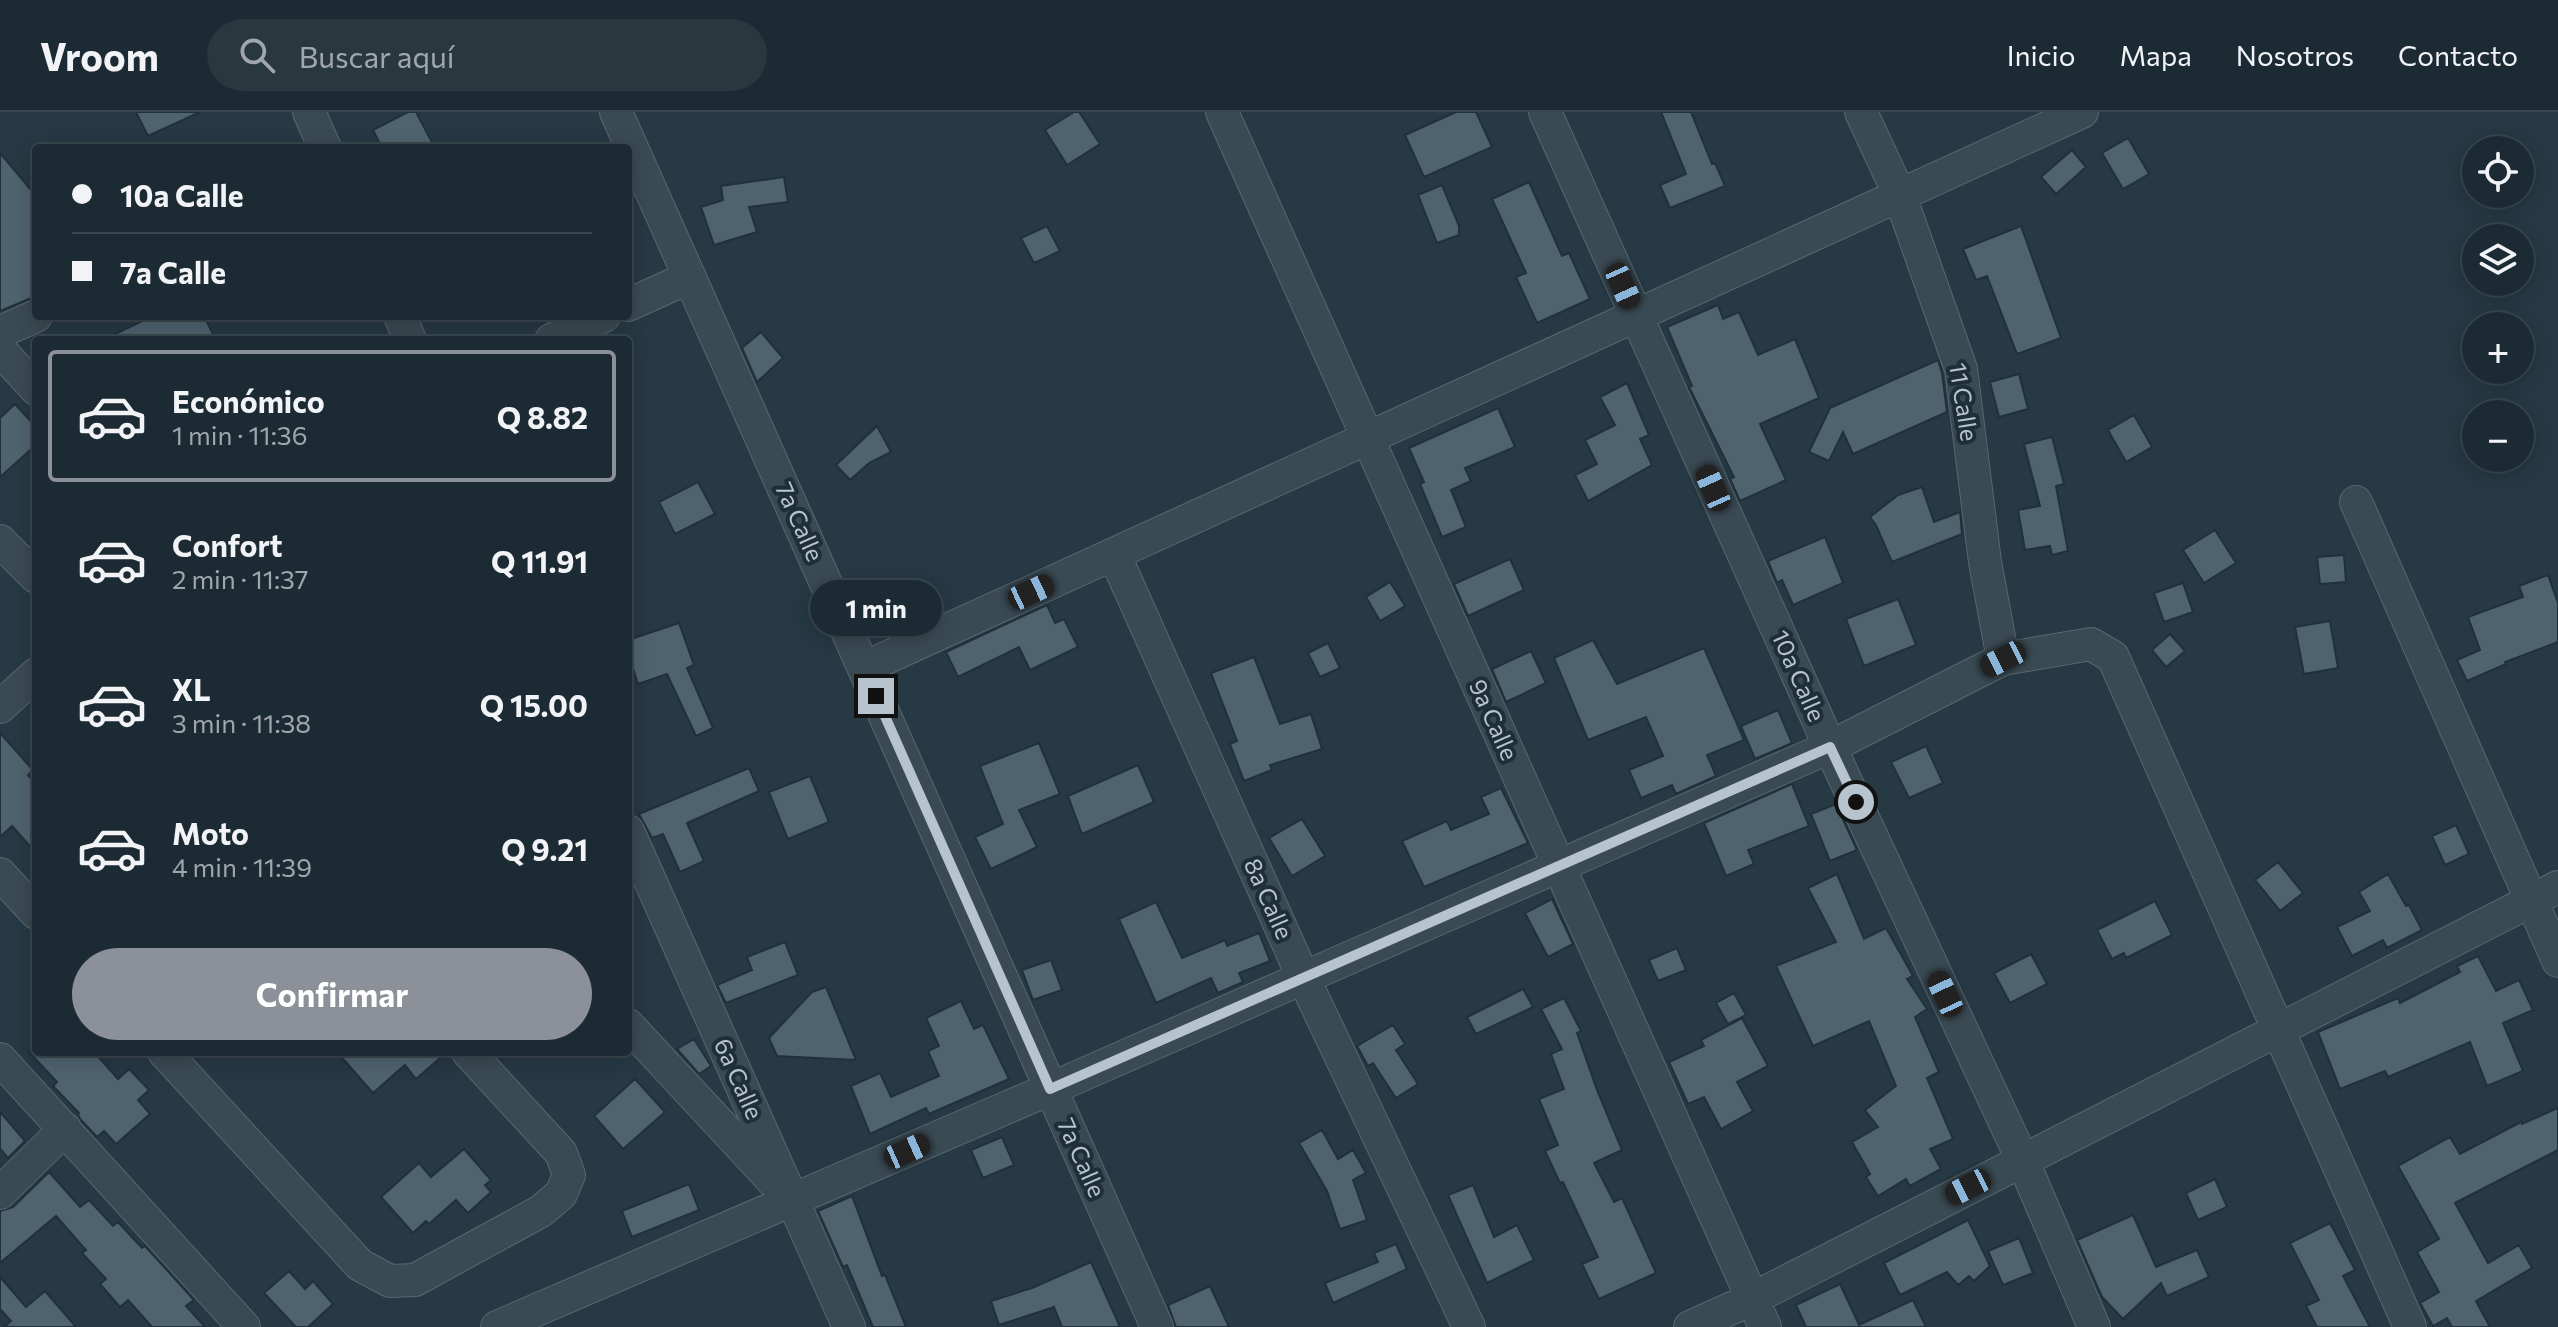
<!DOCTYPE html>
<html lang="es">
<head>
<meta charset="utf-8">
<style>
  body { margin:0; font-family:Commissioner,sans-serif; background:#29373f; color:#f1f3f6; height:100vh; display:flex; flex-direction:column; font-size:30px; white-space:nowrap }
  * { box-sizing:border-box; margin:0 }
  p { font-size:26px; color:#a0a7ac }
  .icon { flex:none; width:44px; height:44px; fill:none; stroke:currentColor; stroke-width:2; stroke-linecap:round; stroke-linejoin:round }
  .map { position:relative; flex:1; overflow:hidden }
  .sheet { position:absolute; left:32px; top:224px; width:600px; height:720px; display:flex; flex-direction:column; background:#1c2b33; border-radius:8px; box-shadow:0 4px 20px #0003,0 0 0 2px #3a474e }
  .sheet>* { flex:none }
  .top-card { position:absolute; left:32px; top:32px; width:600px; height:176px; border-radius:8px; box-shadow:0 4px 20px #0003,0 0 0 2px #3a474e; display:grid; align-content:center; height:176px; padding:0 40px; background:#1c2b33 }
  .buttons { position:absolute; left:2462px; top:24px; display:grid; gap:16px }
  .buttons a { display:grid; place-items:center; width:72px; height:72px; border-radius:50%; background:#1c2b33; box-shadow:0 4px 20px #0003,0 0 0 2px #3a474e; font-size:40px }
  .end { position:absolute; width:36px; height:36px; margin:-18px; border:10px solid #b8c4cd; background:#111; box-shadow:0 0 0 4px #111 }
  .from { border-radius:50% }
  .bubble { position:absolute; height:56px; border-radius:28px; background:#1c2b33; box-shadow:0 4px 20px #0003,0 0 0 2px #3a474e; font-size:26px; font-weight:700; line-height:56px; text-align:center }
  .car { position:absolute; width:24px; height:48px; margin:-24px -12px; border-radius:10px; box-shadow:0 0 6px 2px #0007; background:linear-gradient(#222 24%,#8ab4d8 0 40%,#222 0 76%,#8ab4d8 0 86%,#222 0) }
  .top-card b { display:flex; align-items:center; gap:28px; height:76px; font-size:30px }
  .top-card b+b { border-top:2px solid #3a474e }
  .top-card i { width:20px; height:20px; background:#f1f3f6 }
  ul { padding:14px 0 0; list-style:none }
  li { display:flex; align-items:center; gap:24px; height:132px; margin:0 16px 12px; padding:0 24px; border:4px solid transparent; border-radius:8px }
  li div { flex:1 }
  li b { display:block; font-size:30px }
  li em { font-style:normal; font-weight:700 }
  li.selected { border-color:#8c9099 }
  li>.icon { width:72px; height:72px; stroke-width:1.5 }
  .primary-button { display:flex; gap:16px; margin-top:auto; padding:16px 40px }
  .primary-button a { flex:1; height:92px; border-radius:48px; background:#8c9099; color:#fff; font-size:32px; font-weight:700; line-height:92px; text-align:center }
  header { display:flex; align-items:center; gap:48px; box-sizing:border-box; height:112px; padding:0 40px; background:#1c2b33; border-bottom:2px solid #3a474e }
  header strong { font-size:38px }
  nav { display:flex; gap:44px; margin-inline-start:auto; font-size:28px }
  .search { width:560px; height:72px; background:#29373f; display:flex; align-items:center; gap:20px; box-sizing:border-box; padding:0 28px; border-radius:44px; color:#a0a7ac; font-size:30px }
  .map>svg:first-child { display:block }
  .building { fill:#4f636f; stroke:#21313b; stroke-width:2 }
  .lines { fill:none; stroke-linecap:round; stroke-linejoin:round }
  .minor-casing { stroke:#596771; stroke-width:34 }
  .minor { stroke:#3a4a53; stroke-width:32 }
  .route { stroke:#b8c4cd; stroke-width:10 }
  .labels { text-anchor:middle; stroke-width:8; stroke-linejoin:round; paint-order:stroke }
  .street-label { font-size:24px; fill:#b8c4cd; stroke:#1f2f39 }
</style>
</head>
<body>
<header>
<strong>Vroom</strong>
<div class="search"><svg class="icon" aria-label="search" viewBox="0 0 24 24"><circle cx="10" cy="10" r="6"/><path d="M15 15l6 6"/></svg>Buscar aquí</div>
<nav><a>Inicio</a><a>Mapa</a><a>Nosotros</a><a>Contacto</a></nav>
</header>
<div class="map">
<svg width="2558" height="1215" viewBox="0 0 2558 1215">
  <rect width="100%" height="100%" fill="#263944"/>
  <path class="building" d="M136 0H200L148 24Z
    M408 0H416L435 36H382L373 18Z
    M1074 0H1079L1100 32 1067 53 1045 18Z
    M1456 0H1476L1492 35 1424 65 1405 23Z
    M1661 0H1691L1712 52 1715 51 1725 74 1670 96 1660 73 1686 62Z
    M2128 26 2149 62 2123 77 2102 41Z
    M2072 38 2086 55 2056 82 2041 65Z
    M0 41 36 84V184L0 199Z
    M784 65 788 90 749 95 757 120 714 133 701 95 723 88 721 74Z
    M1529 70 1562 144 1569 141 1590 187 1537 211 1516 165 1526 161 1492 87Z
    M1442 73 1459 114V123L1437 131 1418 83Z
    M1047 114 1060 139 1034 151 1021 126Z
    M2021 114 2061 226 2017 242 1987 164 1976 168 1963 137Z
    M1718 193 1723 207 1739 200 1758 243 1795 227 1819 286 1760 312 1786 368 1740 389 1730 367 1734 365 1689 275 1692 274 1667 215Z
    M152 204H204L216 228H103Z
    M761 220 783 246 757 270 742 236Z
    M1938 248 1942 261 1947 300 1853 342 1843 320 1829 349 1809 340 1830 296Z
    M2019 262 2028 297 1999 305 1990 270Z
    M1627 271 1649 323 1640 327 1652 353 1588 389 1575 363 1597 352 1585 328 1615 313 1600 285Z
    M15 292 36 315V333L0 365V306Z
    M1498 296 1515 335 1465 356 1471 369 1451 378 1466 415 1442 425 1420 372 1424 370 1409 336Z
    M2134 303 2152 335 2126 350 2108 318Z
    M877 314 891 340 869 351 850 368 836 353Z
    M2052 325 2064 372 2056 374 2068 439 2052 443 2050 434 2025 438 2018 398 2040 394 2024 332Z
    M698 370 715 402 675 422 659 390Z
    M1922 375 1934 410 1960 400 1962 422 1892 450 1876 413 1870 405 1898 383Z
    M2215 418 2236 451 2204 471 2183 438Z
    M1825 425 1843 471 1793 493 1782 468 1777 471 1768 449Z
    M2344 443 2346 470 2320 472 2317 445Z
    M1510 447 1524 478 1468 504 1454 472Z
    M2548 463 2558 491V530L2505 550 2506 552 2467 569 2457 548 2480 538 2468 505 2523 485 2519 474Z
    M1390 470 1405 494 1380 509 1366 485Z
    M2183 471 2193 500 2164 510 2154 481Z
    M1898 487 1916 533 1864 554 1846 507Z
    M1047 493 1055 511 1064 507 1078 535 1030 558 1019 535 958 565 946 540Z
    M2330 509 2338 556 2304 562 2295 515Z
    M679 511 694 553 687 556 713 616 696 624 667 562 638 572 628 541V528Z
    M2170 522 2185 539 2166 555 2152 538Z
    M1593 528 1617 572 1704 536 1744 628 1707 643 1716 664 1676 682 1672 673 1641 686 1629 658 1663 644 1646 605 1588 628 1554 546Z
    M1328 531 1340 556 1320 565 1308 541Z
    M1531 539 1546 571 1506 590 1492 557Z
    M1254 545 1280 612 1311 602 1322 637 1270 653 1272 658 1244 669 1230 632 1237 629 1211 561Z
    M1778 598 1792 631 1755 647 1741 614Z
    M0 621 33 658 28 663 36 673V741L12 714 0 725Z
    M1039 631 1060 682 1019 698 1037 735 991 757 975 725 1003 712 980 654Z
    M1926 634 1943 671 1909 686 1891 650Z
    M1138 653 1154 690 1082 722 1068 684Z
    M749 656 759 679 687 711 704 749 680 760 663 722 652 726 639 702Z
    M810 664 829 710 788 727 769 680Z
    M1792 672 1809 714 1748 738 1754 752 1726 764 1704 711Z
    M1501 676 1528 731 1424 775 1402 729 1447 709 1451 718 1489 702 1481 685Z
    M1836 692 1857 738 1830 749 1811 702Z
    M1302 707 1325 744 1292 764 1269 726Z
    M2456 713 2469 742 2445 753 2432 724Z
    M2278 750 2303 781 2280 799 2255 768Z
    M1837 762 1864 827 1886 816 1913 864 1907 867 1927 897 1915 905 1939 960 1927 966 1953 1027 1930 1037 1941 1057 1910 1074 1906 1067 1878 1084 1866 1065 1870 1062 1852 1030 1878 1015 1865 998 1896 974 1869 909 1813 934 1776 854 1836 830 1808 776Z
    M2388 762 2406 794 2409 793 2422 818 2387 836 2383 828 2352 844 2337 815 2370 799 2359 780Z
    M1552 787 1573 832 1548 845 1525 801Z
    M2155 789 2172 823 2126 846 2124 841 2112 847 2097 818Z
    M1156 790 1182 846 1225 828 1227 834 1259 821 1270 849 1239 861 1243 870 1218 881 1211 866 1156 891 1119 807Z
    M785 830 798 863 726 891 717 873 752 858 747 845Z
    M1677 836 1686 858 1658 869 1649 848Z
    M2031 842 2047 872 2010 891 1994 861Z
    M2478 844 2496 879 2519 868 2533 898 2503 911 2523 959 2487 974 2470 930 2388 965 2385 959 2340 977 2318 920 2398 886 2400 891 2460 860 2457 854Z
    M1051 848 1062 878 1033 888 1022 858Z
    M826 875 856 948 777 944 769 926 812 880Z
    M1523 877 1533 895 1476 922 1467 905Z
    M1734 881 1746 903 1728 912 1716 891Z
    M1564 886 1581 919 1577 921 1597 978 1622 1038 1594 1051 1614 1090 1622 1086 1656 1161 1599 1187 1582 1152 1598 1145 1563 1070 1560 1071 1545 1039 1558 1033 1539 987 1564 977 1551 942 1562 937 1541 897Z
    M961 889 974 917 983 913 1009 967 929 1002 926 996 870 1022 851 974 880 961 891 985 939 964 928 939 939 934 926 906Z
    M1742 906 1768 954 1737 970 1753 999 1721 1017 1704 985 1688 992 1669 950 1704 934 1701 928Z
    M1393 913 1405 932 1396 938 1418 972 1396 986 1373 951 1368 954 1357 934Z
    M694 927 711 954 699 962 677 937Z
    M29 940H94L118 967 129 957 149 978 138 988 150 1002 116 1032 104 1019 97 1025 81 1008 78 1003 79 1001 53 974 57 970Z
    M337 940H447L416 967 405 953 373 981Z
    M635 967 665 1000 623 1037 594 1004Z
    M2558 996V1038L2455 1091 2488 1151 2519 1133 2532 1156 2476 1189 2490 1215H2452L2447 1206 2433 1214 2420 1191 2439 1180 2417 1140 2439 1127 2398 1054 2450 1025 2460 1042 2521 1010 2522 1012Z
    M0 1000 25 1029 8 1046 0 1036Z
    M1322 1018 1338 1047 1353 1038 1366 1061 1353 1068 1367 1108 1340 1117 1327 1079 1299 1031Z
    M1002 1025 1014 1053 983 1066 971 1038Z
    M464 1037 491 1068 485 1073 491 1080 468 1101 456 1088 429 1112 426 1109 413 1121 381 1085 419 1051 431 1065Z
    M49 1060 80 1095 89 1088 113 1114 118 1110 142 1136 145 1134 194 1188 186 1194 205 1215H152L128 1188 120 1195 100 1172 106 1167 82 1141 86 1138 56 1104 0 1151V1099L13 1095Z
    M2215 1067 2227 1095 2198 1108 2186 1081Z
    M689 1072 699 1098 632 1125 622 1099Z
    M1473 1073 1494 1125 1517 1113 1534 1148 1487 1171 1448 1083Z
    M852 1084 882 1164 885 1163 906 1215H873L847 1153 843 1155 818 1099Z
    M2133 1103 2156 1155 2197 1138 2209 1165 2167 1184 2161 1171 2123 1207 2102 1185 2077 1128Z
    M1968 1108 1990 1154 1974 1169 1969 1164 1958 1173 1947 1160 1900 1183 1884 1151Z
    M2330 1111 2355 1158 2343 1164 2370 1215H2317L2306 1194 2319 1188 2290 1131Z
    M2019 1126 2033 1161 2003 1173 1988 1139Z
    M1396 1132 1407 1157 1333 1191 1325 1171 1378 1150 1374 1141Z
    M1091 1150 1120 1215H1062L1054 1195 999 1213 991 1189 1032 1176Z
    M289 1159 305 1177 313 1169 333 1192 308 1215H296L264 1181Z
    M0 1165 26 1195 45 1179 76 1215H4L11 1209 0 1197Z
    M1840 1172 1859 1213 1913 1188 1926 1215H1806L1796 1193Z
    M1210 1174 1229 1215H1176L1168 1193Z"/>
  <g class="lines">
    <g class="minor-casing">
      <path id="minor" d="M309 0 325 36
        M616 0 1157 1215
        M1222 0 1765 1215
        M1545 0 1830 635 2022 1047 2094 1215
        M1861 0 1900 84 1961 257 1985 450 2003 547
        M628 193 690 165
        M400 204 410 228
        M0 220 36 204
        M551 228 604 204
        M0 238 36 277
        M2356 390 2558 849
        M0 429 36 465
        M1114 442 1303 865 1469 1215
        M864 556 2082 0
        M0 595 36 562
        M628 719 849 1215
        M0 762 36 801
        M628 913 773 1069
        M164 940 360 1153 390 1169 415 1168 541 1099 561 1082 569 1063 561 1041 468 940
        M0 947 244 1215
        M0 1081 65 1017
        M497 1215 1050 977 1830 635 2003 547 2091 532 2113 545 2410 1215
        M1690 1215 1752 1187 2558 775"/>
    </g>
    <use href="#minor" class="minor"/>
  </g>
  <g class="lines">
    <path class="route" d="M876 584 1050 977 1830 635 1856 690"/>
  </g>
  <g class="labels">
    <g class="street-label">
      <text transform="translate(1963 290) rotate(81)" y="8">11 Calle</text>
      <text transform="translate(799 410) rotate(66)" y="8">7a Calle</text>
      <text transform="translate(1798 564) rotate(66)" y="8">10a Calle</text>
      <text transform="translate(1493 608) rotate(66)" y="8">9a Calle</text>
      <text transform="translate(1268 787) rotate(66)" y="8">8a Calle</text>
      <text transform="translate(738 967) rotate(66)" y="8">6a Calle</text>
      <text transform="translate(1081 1046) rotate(66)" y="8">7a Calle</text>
    </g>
  </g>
</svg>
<div class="buttons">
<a><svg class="icon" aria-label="locate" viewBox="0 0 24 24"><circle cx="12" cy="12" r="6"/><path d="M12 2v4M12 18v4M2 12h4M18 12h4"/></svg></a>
<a><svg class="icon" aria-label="layers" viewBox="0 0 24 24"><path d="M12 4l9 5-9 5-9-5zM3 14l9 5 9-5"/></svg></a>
<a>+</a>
<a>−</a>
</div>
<i class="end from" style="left:1856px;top:690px"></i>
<i class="end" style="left:876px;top:584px"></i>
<div class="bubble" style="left:810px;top:468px;width:132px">1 min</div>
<i class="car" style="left:1623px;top:174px;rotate:156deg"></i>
<i class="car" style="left:1713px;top:376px;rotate:336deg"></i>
<i class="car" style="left:1031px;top:480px;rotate:65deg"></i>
<i class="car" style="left:2003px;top:547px;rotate:243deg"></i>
<i class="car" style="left:1945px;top:882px;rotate:335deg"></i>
<i class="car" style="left:907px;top:1039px;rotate:66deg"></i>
<i class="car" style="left:1968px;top:1075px;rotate:243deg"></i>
<div class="top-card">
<b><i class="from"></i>10a Calle</b>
<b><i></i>7a Calle</b>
</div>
<section class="sheet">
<ul>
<li class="selected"><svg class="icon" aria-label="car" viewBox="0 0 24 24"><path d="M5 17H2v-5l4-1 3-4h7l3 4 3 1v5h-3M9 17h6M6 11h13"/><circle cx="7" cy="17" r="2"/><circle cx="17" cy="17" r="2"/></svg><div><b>Económico</b><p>1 min · 11:36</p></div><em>Q 8.82</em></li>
<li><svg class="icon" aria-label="car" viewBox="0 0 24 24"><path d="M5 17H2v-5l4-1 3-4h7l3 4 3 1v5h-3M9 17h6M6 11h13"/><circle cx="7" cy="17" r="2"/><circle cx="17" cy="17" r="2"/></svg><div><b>Confort</b><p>2 min · 11:37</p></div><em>Q 11.91</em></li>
<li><svg class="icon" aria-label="car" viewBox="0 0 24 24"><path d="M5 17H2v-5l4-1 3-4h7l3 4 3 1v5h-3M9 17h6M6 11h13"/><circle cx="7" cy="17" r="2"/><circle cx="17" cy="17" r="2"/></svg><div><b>XL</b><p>3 min · 11:38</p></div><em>Q 15.00</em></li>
<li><svg class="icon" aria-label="car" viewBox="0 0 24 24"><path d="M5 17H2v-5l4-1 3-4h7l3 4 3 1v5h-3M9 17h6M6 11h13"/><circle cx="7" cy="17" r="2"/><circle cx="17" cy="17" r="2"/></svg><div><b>Moto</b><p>4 min · 11:39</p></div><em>Q 9.21</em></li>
</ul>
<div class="primary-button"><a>Confirmar</a></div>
</section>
</div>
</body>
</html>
